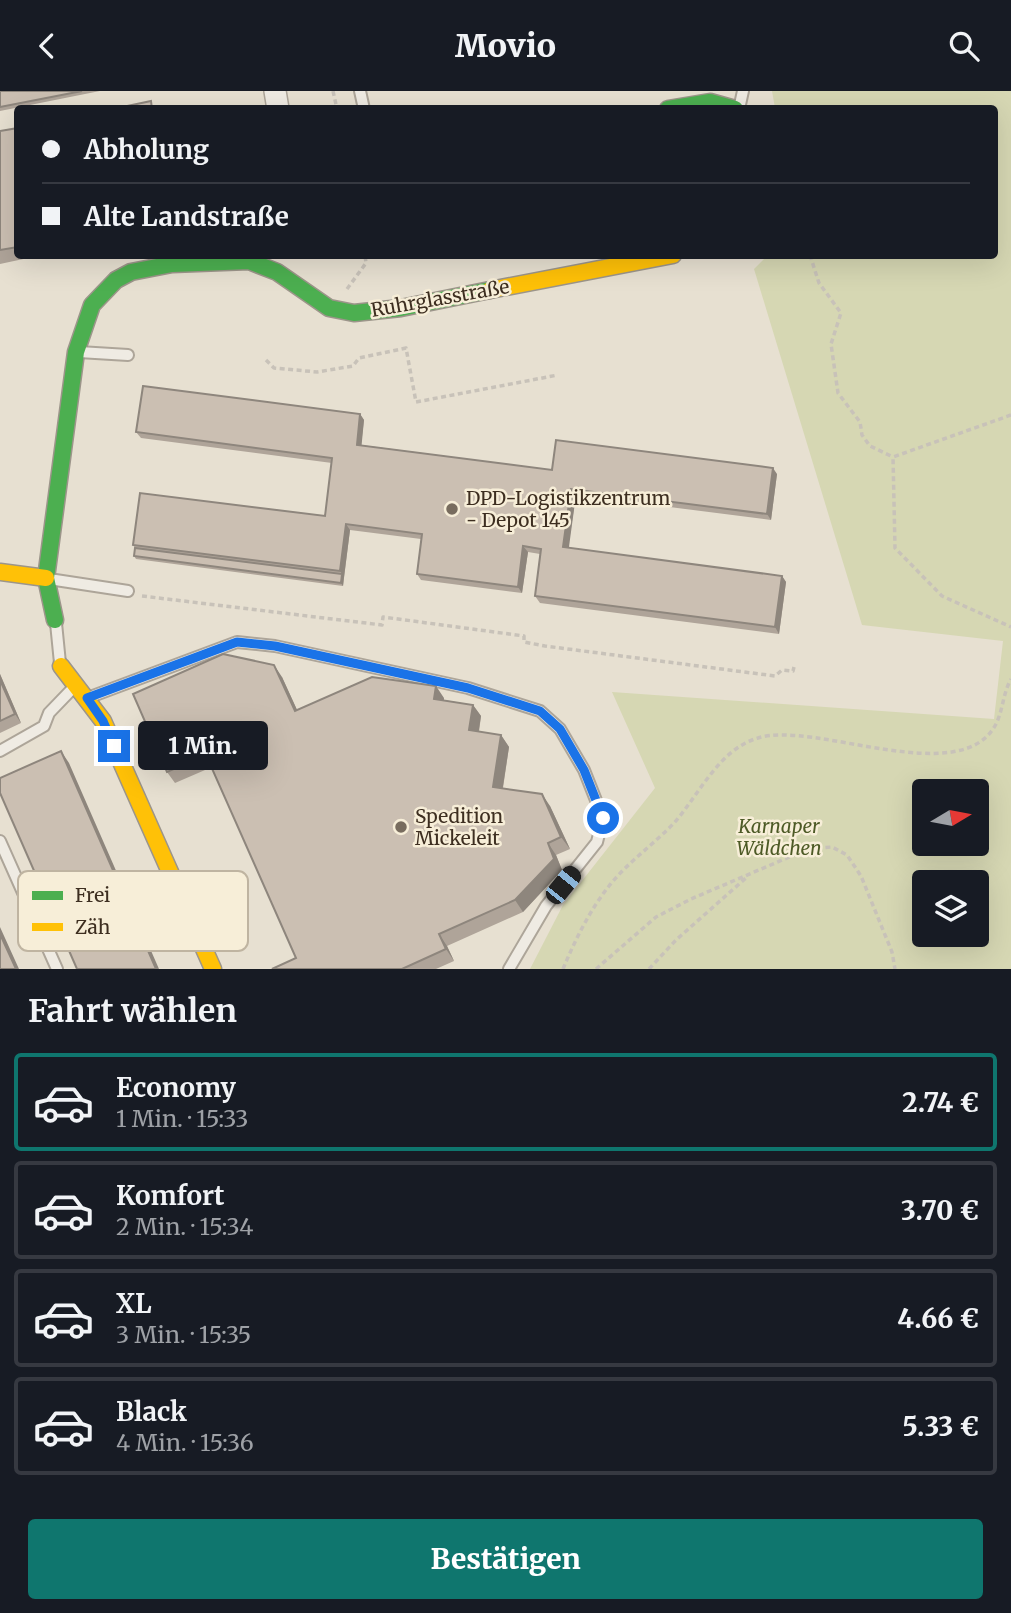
<!DOCTYPE html>
<html lang="de">
<head>
<meta charset="utf-8">
<style>
  body { margin:0; font-family:Merriweather,serif; background:#20242c; color:#f1f3f6; height:100vh; display:flex; flex-direction:column; font-size:26px; white-space:nowrap }
  * { box-sizing:border-box; margin:0 }
  p { font-size:23px; color:#9ea1a6 }
  .icon { flex:none; width:38px; height:38px; fill:none; stroke:currentColor; stroke-width:2; stroke-linecap:round; stroke-linejoin:round }
  .map { position:relative; height:878px; overflow:hidden }
  .sheet { display:flex; flex-direction:column; background:#171b24; flex:1 }
  .sheet>* { flex:none }
  .hud { position:absolute; left:14px; top:14px; width:984px; height:154px; border-radius:7px; box-shadow:0 7px 28px #0002; display:grid; align-content:center; height:154px; padding:0 28px; background:#171b24 }
  .needle { width:46px; rotate:80deg }
  .buttons { position:absolute; left:912px; top:688px; display:grid; gap:14px }
  .buttons a { display:grid; place-items:center; width:77px; height:77px; border-radius:7px; background:#171b24; box-shadow:0 7px 28px #0002; font-size:35px }
  .end { position:absolute; width:32px; height:32px; margin:-16px; border:9px solid #1a73e8; background:#fff; box-shadow:0 0 0 4px #fff }
  .from { border-radius:50% }
  .bubble { position:absolute; height:49px; border-radius:7px; background:#171b24; box-shadow:0 7px 28px #0002; font-size:23px; font-weight:800; line-height:49px; text-align:center }
  .car { position:absolute; width:21px; height:42px; margin:-21px -10px; border-radius:9px; box-shadow:0 0 5px 2px #0007; background:linear-gradient(#222 24%,#8ab4d8 0 40%,#222 0 76%,#8ab4d8 0 86%,#222 0) }
  .hud b { display:flex; align-items:center; gap:24px; height:66px; font-size:26px }
  .hud b+b { border-top:2px solid #363941 }
  .hud i { width:18px; height:18px; background:#f1f3f6 }
  ul { padding:0; list-style:none }
  li { display:flex; align-items:center; gap:21px; height:98px; margin:0 14px 10px; padding:0 14px; border:4px solid #363941; border-radius:7px }
  li div { flex:1 }
  li b { display:block; font-size:26px }
  li em { font-style:normal; font-weight:800 }
  li.selected { border-color:#0f766e }
  li>.icon { width:63px; height:63px; stroke-width:1.5 }
  h2 { padding:0 28px; font-size:32px; line-height:84px }
  .primary-button { display:flex; gap:14px; margin-top:auto; padding:14px 28px }
  .primary-button a { flex:1; height:80px; border-radius:7px; background:#0f766e; color:#fff; font-size:28px; font-weight:800; line-height:80px; text-align:center }
  header { display:flex; justify-content:space-between; align-items:center; height:91px; padding:0 28px; background:#171b24; font-size:32px; font-weight:800 }
  .map>svg:first-child { display:block }
  .green { fill:#d6d7b3; fill-rule:evenodd }
  .lines { fill:none; stroke-linecap:round; stroke-linejoin:round }
  .lane-casing { stroke:#ada599; stroke-width:14 }
  .street-casing { stroke:#ada599; stroke-width:24 }
  .fast-casing { stroke:#9c958a; stroke-width:19 }
  .slow-casing { stroke:#9c958a; stroke-width:19 }
  .path { stroke:#c8c2b9; stroke-width:3.5; stroke-dasharray:5 3.5; stroke-linecap:butt }
  .lane { stroke:#efebe3; stroke-width:10 }
  .street { stroke:#efebe3; stroke-width:21 }
  .fast { stroke:#4caf50; stroke-width:16 }
  .slow { stroke:#ffc107; stroke-width:16 }
  .wall { fill:#afa499 }
  .shaded-wall { fill:#8e867d }
  .building { fill:#cbbfb2; stroke:#8e867d; stroke-width:2 }
  .route { stroke:#1a73e8; stroke-width:9 }
  .poi-dot { fill:#786c5e; stroke:#f7eed8; stroke-width:2.5 }
  .labels { text-anchor:middle; stroke-width:5; stroke-linejoin:round; paint-order:stroke }
  .street-label { font-size:19px; fill:#3d2e20; stroke:#f7eed8 }
  .poi-label { font-size:19px; fill:#3d2e20; stroke:#f7eed8; text-anchor:start }
  .park-label { font-size:19px; font-style:italic; fill:#4d5a26; stroke:#f7eed8 }
  .key { fill:#f7eed8; stroke:#bfb4a1; stroke-width:2 }
  .key-label { font-size:19px; fill:#3d2e20 }
</style>
</head>
<body>
<header><svg class="icon" aria-label="back" viewBox="0 0 24 24"><path d="M15 5l-7 7 7 7"/></svg>Movio<svg class="icon" aria-label="search" viewBox="0 0 24 24"><circle cx="10" cy="10" r="6"/><path d="M15 15l6 6"/></svg></header>
<div class="map">
<svg width="1011" height="878" viewBox="0 0 1011 878">
  <rect width="100%" height="100%" fill="#e7e0d1"/>
  <path class="green" d="M772 0H1011V878H530L563 814 655 697 612 601 994 628 1003 550 862 534 754 178 767 165 994 164V18L775 17ZM924 700H976V752H924ZM924 791H976V844H924Z"/>
  <g class="lines">
    <g class="lane-casing">
      <path id="lane" d="M360 0 364 18
        M739 18 743 0
        M79 261 128 264
        M49 488 128 500
        M56 532 60 572
        M90 606 237 551 275 555 468 597 540 620 560 638 584 679 603 727 597 751 546 815 509 878
        M0 660 44 635 49 622 75 595
        M0 750 57 878"/>
    </g>
    <g class="street-casing">
      <path id="street" d="M275 0 278 18"/>
    </g>
    <g class="fast-casing">
      <path id="fast" d="M668 18 710 11 735 18
        M55 529 46 487 76 261 92 214 116 189 131 181 172 173 249 170 277 181 329 217 354 222 401 217 490 199"/>
    </g>
    <g class="slow-casing">
      <path id="slow" d="M490 199 673 164
        M0 481 46 487
        M61 575 103 630 213 878"/>
    </g>
    <path class="path" d="M333 0 337 18
      M810 164 819 192 841 222 831 253 838 302 860 331 862 344 870 355 893 366
      M347 198 366 172 365 164
      M266 269 274 277 317 281 353 275 359 267 406 257 416 311 558 284
      M1011 324 893 366 895 457 942 505 1011 536
      M142 505 382 534 383 526 524 545V551L545 555 775 585 782 579 793 580 794 576
      M563 878C575 849 590 819 609 795 628 771 653 754 674 732 699 704 719 658 758 647 815 629 961 700 996 633 1003 619 1003 602 1011 588
      M596 878 656 826 691 808 808 758 832 756 847 764 861 785 892 861 895 878
      M649 878 676 849 747 786"/>
    <use href="#lane" class="lane"/>
    <use href="#street" class="street"/>
    <use href="#fast" class="fast"/>
    <use href="#slow" class="slow"/>
  </g>
  <path class="wall" d="M0 0H100L0 20Z
    M18 37V164H42L0 173V40Z
    M360 323 364 329 361 354 552 379 777 383 771 429 576 404 568 457 782 485 786 491 779 543 540 512 535 505 540 463 528 461 522 502 421 489 417 483 421 448 350 439 343 495 136 468 134 465 135 457 133 454 325 425 332 372 141 347 136 341Z
    M0 583 21 632 0 642Z
    M282 586 297 619 444 607V609L473 614 481 625 479 641 501 644 509 656 503 697 550 715 570 758 556 764 562 779 523 821 447 855 454 870 436 878H272L296 867 212 676 175 692 167 681Z"/>
  <path class="shaded-wall" d="M360 323 364 329 361 360 357 354Z
    M773 377 777 383 771 429 767 423Z
    M571 398 576 404 568 463 563 456Z
    M346 433 350 439 344 486 340 480Z
    M523 455 528 461 522 502 518 496Z
    M342 483 344 486 343 495 341 492Z
    M782 485 786 491 779 543 775 536Z
    M274 574 282 586 303 632 295 620Z
    M0 583 21 632 15 623 0 589Z
    M436 595 444 607 442 620 434 608Z
    M473 614 481 625 477 651 469 639Z
    M501 644 509 656 501 708 493 696Z
    M61 660 69 672 159 878H156Z
    M542 703 550 715 570 758 561 746Z
    M548 752 556 764 562 779 523 821 515 809Z
    M0 836 19 878H16L0 843Z
    M439 843 447 855 454 870 446 858Z"/>
  <path class="building" d="M0 0H82L0 16Z
    M151 10 152 18H113Z
    M18 37V156L0 159V40Z
    M143 295 360 323 357 354 552 379 556 349 773 377 767 423 571 398 563 456 782 485 775 536 535 505 541 458 523 455 518 496 417 483 422 443 346 433 340 480 133 454 140 402 325 425 332 367 136 341Z
    M135 457 342 483 341 492 134 465Z
    M223 563 274 574 295 620 372 586 436 595 434 608 473 614 469 639 501 644 493 696 542 703 561 746 548 752 554 768 515 809 439 843 446 858 402 878H272L296 867 206 664 167 681 133 603Z
    M0 589 15 623 0 630Z
    M61 660 156 878H77L0 702V687Z
    M0 843 16 878H0Z"/>
  <g class="lines">
    <path class="route" d="M114 655 103 630 87 607 237 551 275 555 468 597 540 620 560 638 584 679 603 727"/>
  </g>
  <g class="poi-dot">
    <circle cx="452" cy="418" r="7"/>
    <circle cx="401" cy="736" r="7"/>
  </g>
  <g class="labels">
    <g class="street-label">
      <text transform="translate(440 207) rotate(-10)" y="7">Ruhrglasstraße</text>
    </g>
    <g class="poi-label">
      <text x="466" y="414">DPD-Logistikzentrum<tspan x="466" dy="22">- Depot 145</tspan></text>
      <text x="415" y="732">Spedition<tspan x="415" dy="22">Mickeleit</tspan></text>
    </g>
    <g class="park-label">
      <text x="779" y="742">Karnaper<tspan x="779" dy="22">Wäldchen</tspan></text>
    </g>
  </g>
  <rect x="18" y="780" width="230" height="80" rx="10" class="key"/>
  <rect x="32" y="800" width="31" height="9" fill="#4caf50"/>
  <rect x="32" y="832" width="31" height="8" fill="#ffc107"/>
  <g class="key-label">
    <text x="75" y="811">Frei</text>
    <text x="75" y="843">Zäh</text>
  </g>
</svg>
<div class="buttons">
<a><svg class="needle" viewBox="-14 -14 28 28"><path d="M0-13l5 13h-10z" fill="#e53935"/><path d="M0 13l5-13h-10z" fill="#9ea1a6"/></svg></a>
<a><svg class="icon" aria-label="layers" viewBox="0 0 24 24"><path d="M12 4l9 5-9 5-9-5zM3 14l9 5 9-5"/></svg></a>
</div>
<i class="end from" style="left:603px;top:727px"></i>
<i class="end" style="left:114px;top:655px"></i>
<div class="bubble" style="left:138px;top:630px;width:130px">1 Min.</div>
<i class="car" style="left:563px;top:794px;rotate:39deg"></i>
<div class="hud">
<b><i class="from"></i>Abholung</b>
<b><i></i>Alte Landstraße</b>
</div>
</div>
<section class="sheet">
<h2>Fahrt wählen</h2>
<ul>
<li class="selected"><svg class="icon" aria-label="car" viewBox="0 0 24 24"><path d="M5 17H2v-5l4-1 3-4h7l3 4 3 1v5h-3M9 17h6M6 11h13"/><circle cx="7" cy="17" r="2"/><circle cx="17" cy="17" r="2"/></svg><div><b>Economy</b><p>1 Min. · 15:33</p></div><em>2.74 €</em></li>
<li><svg class="icon" aria-label="car" viewBox="0 0 24 24"><path d="M5 17H2v-5l4-1 3-4h7l3 4 3 1v5h-3M9 17h6M6 11h13"/><circle cx="7" cy="17" r="2"/><circle cx="17" cy="17" r="2"/></svg><div><b>Komfort</b><p>2 Min. · 15:34</p></div><em>3.70 €</em></li>
<li><svg class="icon" aria-label="car" viewBox="0 0 24 24"><path d="M5 17H2v-5l4-1 3-4h7l3 4 3 1v5h-3M9 17h6M6 11h13"/><circle cx="7" cy="17" r="2"/><circle cx="17" cy="17" r="2"/></svg><div><b>XL</b><p>3 Min. · 15:35</p></div><em>4.66 €</em></li>
<li><svg class="icon" aria-label="car" viewBox="0 0 24 24"><path d="M5 17H2v-5l4-1 3-4h7l3 4 3 1v5h-3M9 17h6M6 11h13"/><circle cx="7" cy="17" r="2"/><circle cx="17" cy="17" r="2"/></svg><div><b>Black</b><p>4 Min. · 15:36</p></div><em>5.33 €</em></li>
</ul>
<div class="primary-button"><a>Bestätigen</a></div>
</section>
</body>
</html>
